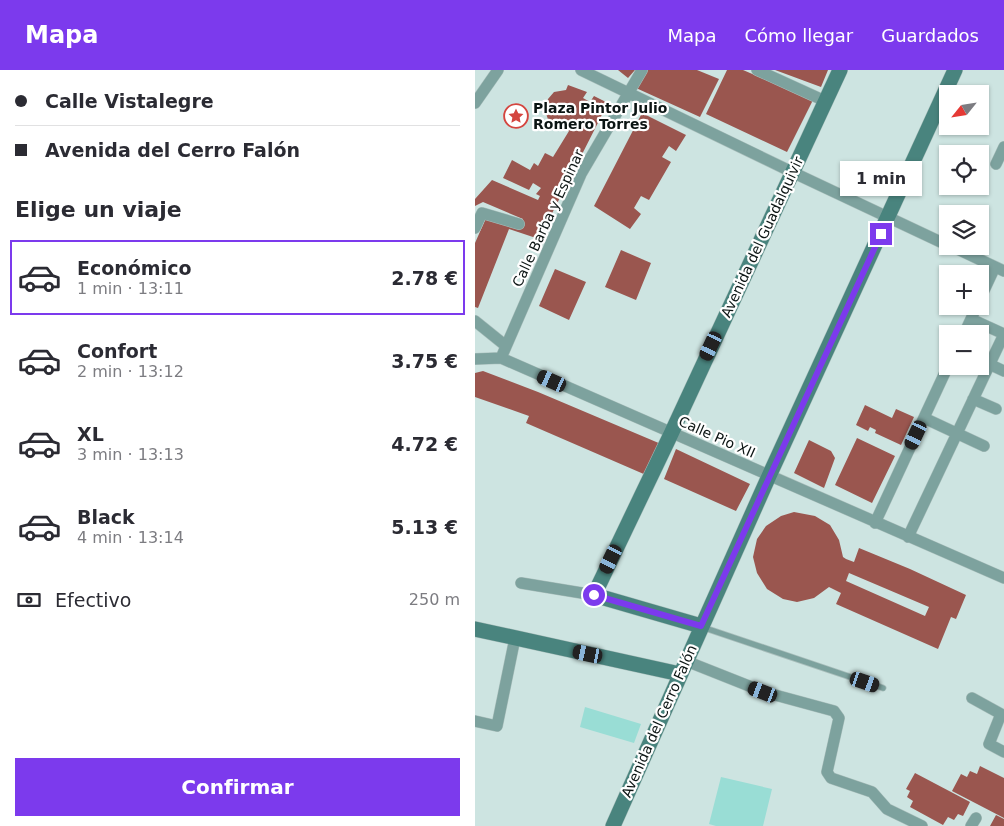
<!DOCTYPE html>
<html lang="es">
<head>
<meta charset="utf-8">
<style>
  body { margin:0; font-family:"DejaVu Sans",sans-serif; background:#f2f2f3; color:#2b2b33; height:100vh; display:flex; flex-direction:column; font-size:19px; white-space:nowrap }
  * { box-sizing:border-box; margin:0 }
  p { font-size:16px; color:#7c7c81 }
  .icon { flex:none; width:28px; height:28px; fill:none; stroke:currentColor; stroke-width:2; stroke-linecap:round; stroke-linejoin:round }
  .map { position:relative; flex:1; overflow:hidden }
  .panel { display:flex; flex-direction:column; background:#fff; width:475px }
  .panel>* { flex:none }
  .banner { display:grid; align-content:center; height:110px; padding:0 15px; background:#fff }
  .needle { width:32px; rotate:240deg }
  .tools { position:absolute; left:464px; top:15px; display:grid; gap:10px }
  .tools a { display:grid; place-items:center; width:50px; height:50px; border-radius:0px; background:#fff; box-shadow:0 1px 4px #0004; font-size:25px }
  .end { position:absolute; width:22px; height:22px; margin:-11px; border:6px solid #7c3aed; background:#fff; box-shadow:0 0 0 2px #fff }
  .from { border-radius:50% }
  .bubble { position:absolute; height:35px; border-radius:0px; background:#fff; box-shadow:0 1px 4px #0004; font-size:16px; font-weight:700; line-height:35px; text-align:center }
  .car { position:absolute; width:15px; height:30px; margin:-15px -8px; border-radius:6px; box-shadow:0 0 4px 1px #0007; background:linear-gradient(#222 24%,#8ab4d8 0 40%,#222 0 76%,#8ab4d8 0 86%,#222 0) }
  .banner b { display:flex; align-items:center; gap:18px; height:48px; font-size:19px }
  .banner b+b { border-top:1px solid #e1e1e2 }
  .banner i { width:12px; height:12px; background:#2b2b33 }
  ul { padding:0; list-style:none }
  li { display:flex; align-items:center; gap:15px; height:75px; margin:0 10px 8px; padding:0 5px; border:2px solid transparent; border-radius:0px }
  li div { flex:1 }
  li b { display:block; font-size:19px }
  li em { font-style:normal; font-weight:700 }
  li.current { border-color:#7c3aed }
  li>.icon { width:45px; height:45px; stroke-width:1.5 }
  h2 { padding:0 15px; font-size:22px; line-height:60px }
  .pay { display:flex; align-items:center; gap:12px; height:55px; padding:0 15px; font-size:19px }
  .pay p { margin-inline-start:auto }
  .button { display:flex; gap:10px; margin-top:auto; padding:10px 15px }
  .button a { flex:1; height:58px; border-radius:0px; background:#7c3aed; color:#fff; font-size:20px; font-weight:700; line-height:58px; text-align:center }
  header { display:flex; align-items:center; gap:30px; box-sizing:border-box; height:70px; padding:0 25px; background:#7c3aed; color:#fff }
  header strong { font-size:24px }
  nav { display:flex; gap:28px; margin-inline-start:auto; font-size:18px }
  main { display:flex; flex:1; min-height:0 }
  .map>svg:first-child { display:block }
  .green { fill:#99ddd5 }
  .building { fill:#9a564f; fill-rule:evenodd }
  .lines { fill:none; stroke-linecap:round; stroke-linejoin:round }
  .lane-casing { stroke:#aabfbc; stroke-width:7 }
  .street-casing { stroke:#aabfbc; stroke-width:12 }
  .secondary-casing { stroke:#aabfbc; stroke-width:16 }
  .lane { stroke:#7da29e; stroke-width:5.5 }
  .street { stroke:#7da29e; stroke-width:11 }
  .secondary { stroke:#49847e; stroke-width:15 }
  .route { stroke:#7c3aed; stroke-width:6 }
  .labels { text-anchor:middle; stroke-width:4.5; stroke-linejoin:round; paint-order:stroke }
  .poi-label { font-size:14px; font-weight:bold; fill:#0b1413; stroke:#fff; text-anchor:start }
  .street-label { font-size:14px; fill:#0b1413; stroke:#fff }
</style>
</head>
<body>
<header>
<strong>Mapa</strong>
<nav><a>Mapa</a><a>Cómo llegar</a><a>Guardados</a></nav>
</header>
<main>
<section class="panel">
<div class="banner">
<b><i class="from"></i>Calle Vistalegre</b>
<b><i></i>Avenida del Cerro Falón</b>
</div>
<h2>Elige un viaje</h2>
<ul>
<li class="current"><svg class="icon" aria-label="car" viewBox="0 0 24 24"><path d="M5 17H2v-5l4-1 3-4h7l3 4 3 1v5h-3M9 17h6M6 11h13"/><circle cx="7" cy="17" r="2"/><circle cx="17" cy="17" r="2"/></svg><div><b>Económico</b><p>1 min · 13:11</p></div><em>2.78 €</em></li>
<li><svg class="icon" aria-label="car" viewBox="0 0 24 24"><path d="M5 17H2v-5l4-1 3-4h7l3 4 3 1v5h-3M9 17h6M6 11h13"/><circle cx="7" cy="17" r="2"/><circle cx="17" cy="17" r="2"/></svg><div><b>Confort</b><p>2 min · 13:12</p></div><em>3.75 €</em></li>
<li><svg class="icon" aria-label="car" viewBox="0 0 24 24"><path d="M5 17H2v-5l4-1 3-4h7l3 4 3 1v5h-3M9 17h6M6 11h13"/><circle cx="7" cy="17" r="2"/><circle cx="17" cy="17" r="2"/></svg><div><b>XL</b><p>3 min · 13:13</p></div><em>4.72 €</em></li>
<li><svg class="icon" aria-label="car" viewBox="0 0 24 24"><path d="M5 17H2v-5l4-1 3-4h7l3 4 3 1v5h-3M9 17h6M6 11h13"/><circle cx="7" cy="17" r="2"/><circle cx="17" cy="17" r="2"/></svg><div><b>Black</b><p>4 min · 13:14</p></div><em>5.13 €</em></li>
</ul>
<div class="pay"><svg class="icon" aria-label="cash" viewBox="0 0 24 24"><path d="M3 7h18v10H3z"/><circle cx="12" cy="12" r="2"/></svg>Efectivo<p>250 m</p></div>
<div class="button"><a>Confirmar</a></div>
</section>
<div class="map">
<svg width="529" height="756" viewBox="0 0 529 756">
  <rect width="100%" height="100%" fill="#cde4e1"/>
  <path class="green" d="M110 637 166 654 159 673 105 657Z
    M246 707 297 719 288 756H241L234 754Z"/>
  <path class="building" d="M143 0H160L153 8Z
    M171 0H222L244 9 225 47 161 18Z
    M252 0H268L338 30 312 82 231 44Z
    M300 0H353L346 17Z
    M93 15 112 22 108 28 115 32 119 26 133 33 64 169 34 159 3 238 0 237V173L11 148 45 159 48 149 8 132 0 136V129L17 110 63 130 65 126 61 124 66 118 58 113 54 120 28 108 37 90 55 100 59 93 63 96 70 83 78 87 94 61 74 52 70 41 73 29 79 22 91 20Z
    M167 43 211 65 201 81 194 76 187 87 196 92 174 130 166 126 159 138 166 144 155 159 119 136Z
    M146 180 176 193 161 230 130 217Z
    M80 199 111 212 94 250 64 236Z
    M8 301 63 322 186 374 171 405 51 353 54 346 0 327V303Z
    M390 335 417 348 421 339 439 347 426 375 400 363 401 360 395 357 393 361 381 355Z
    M382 368 420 386 397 433 360 415Z
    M334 370 356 381 360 388 349 418 319 403Z
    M201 379 275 414 261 441 189 409Z
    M319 442 340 446 355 455 364 470 368 487 371 489 379 492 384 478 435 499 491 525 481 549 476 547 463 579 361 534 366 523 354 517 339 528 322 532 308 529 292 519 282 503 278 487 282 469 291 456 306 446ZM374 503 454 537 450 546 371 511Z
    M505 696 529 708V748L477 721 486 704 492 707 495 701 502 704Z
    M440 703 495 732 488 746 483 744 479 750 473 747 468 755 435 737 438 731 432 727 435 721 431 719Z
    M521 745 529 749V756H515Z"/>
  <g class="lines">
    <g class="lane-casing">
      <path id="lane" d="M227 557 408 618"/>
    </g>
    <g class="street-casing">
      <path id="street" d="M106 0 317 102 472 175
        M282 0 350 31
        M0 33 23 0
        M521 94 529 77
        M0 158 7 143 44 154
        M476 176 529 201
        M505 229 520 197
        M496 249 529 264
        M0 251 31 276
        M489 264 502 236
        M26 288 106 104 167 0
        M0 289 26 288 529 508
        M514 294 529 301
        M498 329 521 339
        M449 348 509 376
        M400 453 473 296
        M433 467 529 264
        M46 513 119 525
        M211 591 289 622 359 641 364 648 352 702 356 708 397 722 412 739 447 756
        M497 628 526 644 514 674 529 682
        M0 651 22 656 40 568
        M496 756 501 748"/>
    </g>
    <g class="secondary-casing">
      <path id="secondary" d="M226 556 119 525 196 364 365 0
        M0 559 205 604
        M138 756 294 406 480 0"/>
    </g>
    <use href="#lane" class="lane"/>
    <use href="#street" class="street"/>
    <use href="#secondary" class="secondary"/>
  </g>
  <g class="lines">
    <path class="route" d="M119 525 226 556 406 164"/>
  </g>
  <defs>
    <g id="sight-ring" transform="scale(1.25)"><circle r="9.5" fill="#fff" stroke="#d4453f" stroke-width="1.5"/><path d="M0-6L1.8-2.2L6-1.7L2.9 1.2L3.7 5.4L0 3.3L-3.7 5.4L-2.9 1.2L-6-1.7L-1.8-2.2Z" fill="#d4453f"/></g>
  </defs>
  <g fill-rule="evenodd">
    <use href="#sight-ring" x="41" y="46"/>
  </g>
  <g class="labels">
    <g class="poi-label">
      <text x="58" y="43">Plaza Pintor Julio<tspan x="58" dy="16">Romero Torres</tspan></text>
    </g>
    <g class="street-label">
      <text transform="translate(73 148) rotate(-65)" y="5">Calle Barba y Espinar</text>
      <text transform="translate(287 167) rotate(-65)" y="5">Avenida del Guadalquivir</text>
      <text transform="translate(242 367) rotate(24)" y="5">Calle Pio XII</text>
      <text transform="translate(184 651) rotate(-66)" y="5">Avenida del Cerro Falón</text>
    </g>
  </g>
</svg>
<div class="tools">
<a><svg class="needle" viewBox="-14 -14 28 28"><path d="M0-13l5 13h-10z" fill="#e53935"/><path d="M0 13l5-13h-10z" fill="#7c7c81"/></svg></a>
<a><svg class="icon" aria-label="locate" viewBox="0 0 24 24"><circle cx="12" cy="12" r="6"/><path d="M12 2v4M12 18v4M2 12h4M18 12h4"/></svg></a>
<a><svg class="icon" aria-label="layers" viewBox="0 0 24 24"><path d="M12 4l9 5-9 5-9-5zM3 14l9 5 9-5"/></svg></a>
<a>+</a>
<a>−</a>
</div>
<i class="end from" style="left:119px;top:525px"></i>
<i class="end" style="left:406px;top:164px"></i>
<div class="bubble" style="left:365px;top:91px;width:82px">1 min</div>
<i class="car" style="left:236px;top:276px;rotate:205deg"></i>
<i class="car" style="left:77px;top:311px;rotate:294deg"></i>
<i class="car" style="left:441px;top:365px;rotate:205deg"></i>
<i class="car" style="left:136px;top:489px;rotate:206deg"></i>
<i class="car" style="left:113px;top:584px;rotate:282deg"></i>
<i class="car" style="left:390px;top:612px;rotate:109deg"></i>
<i class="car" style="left:288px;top:622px;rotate:291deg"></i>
</div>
</main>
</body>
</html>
